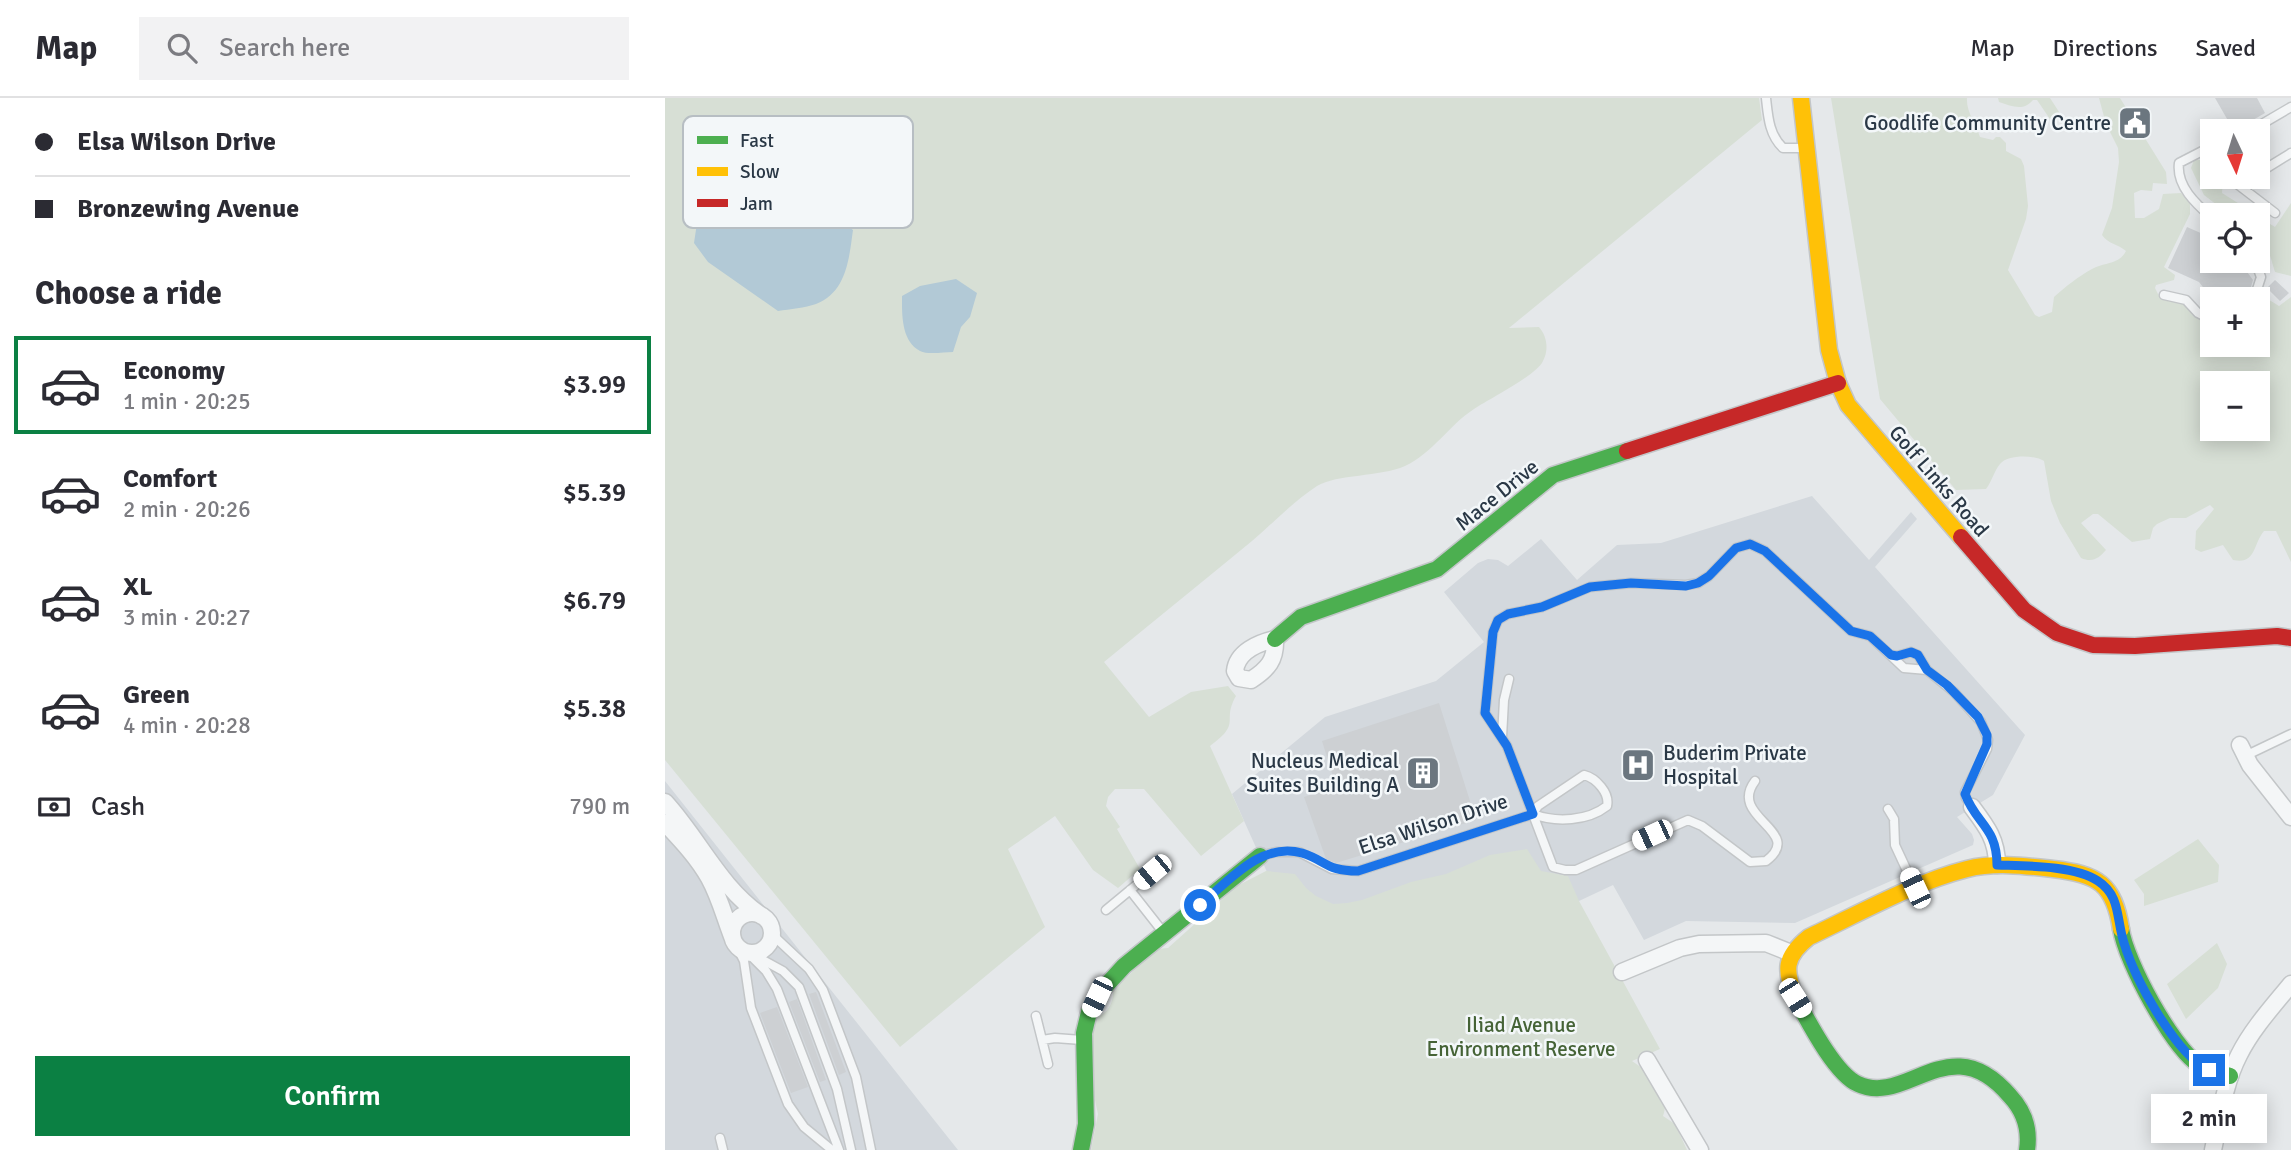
<!DOCTYPE html>
<html lang="en">
<head>
<meta charset="utf-8">
<style>
  body { margin:0; font-family:Signika,sans-serif; background:#f2f2f3; color:#2b2b33; height:100vh; display:flex; flex-direction:column; font-size:26px; white-space:nowrap }
  * { box-sizing:border-box; margin:0 }
  p { font-size:23px; color:#7c7c81 }
  .icon { flex:none; width:38px; height:38px; fill:none; stroke:currentColor; stroke-width:2; stroke-linecap:round; stroke-linejoin:round }
  .map { position:relative; flex:1; overflow:hidden }
  .side { display:flex; flex-direction:column; background:#fff; width:665px }
  .side>* { flex:none }
  .guide { display:grid; align-content:center; height:154px; padding:0 35px; background:#fff }
  .needle { width:46px; rotate:176deg }
  .tools { position:absolute; left:1535px; top:21px; display:grid; gap:14px }
  .tools a { display:grid; place-items:center; width:70px; height:70px; border-radius:0px; background:#fff; box-shadow:0 4px 18px #0003; font-size:35px }
  .end { position:absolute; width:32px; height:32px; margin:-16px; border:9px solid #1a73e8; background:#fff; box-shadow:0 0 0 4px #fff }
  .from { border-radius:50% }
  .bubble { position:absolute; height:49px; border-radius:0px; background:#fff; box-shadow:0 4px 18px #0003; font-size:23px; font-weight:600; line-height:49px; text-align:center }
  .car { position:absolute; width:21px; height:42px; margin:-21px -10px; border-radius:9px; box-shadow:0 0 5px 2px #0007; background:linear-gradient(#fff 24%,#345 0 40%,#fff 0 76%,#345 0 86%,#fff 0) }
  .guide b { display:flex; align-items:center; gap:24px; height:66px; font-size:26px }
  .guide b+b { border-top:2px solid #e1e1e2 }
  .guide i { width:18px; height:18px; background:#2b2b33 }
  ul { padding:0; list-style:none }
  li { display:flex; align-items:center; gap:21px; height:98px; margin:0 14px 10px; padding:0 21px; border:4px solid transparent; border-radius:0px }
  li div { flex:1 }
  li b { display:block; font-size:26px }
  li em { font-style:normal; font-weight:600 }
  li.active { border-color:#0b8043 }
  li>.icon { width:63px; height:63px; stroke-width:1.5 }
  h2 { padding:0 35px; font-size:32px; line-height:84px }
  .pay { display:flex; align-items:center; gap:18px; height:77px; padding:0 35px; font-size:26px }
  .pay p { margin-inline-start:auto }
  .action { display:flex; gap:14px; margin-top:auto; padding:14px 35px }
  .action a { flex:1; height:80px; border-radius:0px; background:#0b8043; color:#fff; font-size:28px; font-weight:600; line-height:80px; text-align:center }
  header { display:flex; align-items:center; gap:42px; box-sizing:border-box; height:98px; padding:0 35px; background:#fff; border-bottom:2px solid #e1e1e2 }
  header strong { font-size:33px }
  nav { display:flex; gap:38px; margin-inline-start:auto; font-size:24px }
  .search { width:490px; height:63px; background:#f2f2f3; display:flex; align-items:center; gap:18px; box-sizing:border-box; padding:0 24px; border-radius:0px; color:#7c7c81; font-size:26px }
  main { display:flex; flex:1; min-height:0 }
  .map>svg:first-child { display:block }
  .built { fill:#d3d8dd }
  .green { fill:#d7dfd5; fill-rule:evenodd }
  .water { fill:#b2c9d6 }
  .building { fill:#cdd0d3 }
  .lines { fill:none; stroke-linecap:round; stroke-linejoin:round }
  .lane-casing { stroke:#c3c6c8; stroke-width:11 }
  .street-casing { stroke:#c3c6c8; stroke-width:19 }
  .fast-casing { stroke:#c3c6c8; stroke-width:19 }
  .slow-casing { stroke:#c3c6c8; stroke-width:19 }
  .jam-casing { stroke:#c3c6c8; stroke-width:19 }
  .lane { stroke:#f4f6f7; stroke-width:8 }
  .street { stroke:#f4f6f7; stroke-width:16 }
  .fast { stroke:#4caf50; stroke-width:16 }
  .slow { stroke:#ffc107; stroke-width:16 }
  .jam { stroke:#c62828; stroke-width:16 }
  .route { stroke:#1a73e8; stroke-width:9 }
  .labels { text-anchor:middle; stroke-width:5; stroke-linejoin:round; paint-order:stroke }
  .poi-label { font-size:21px; fill:#2a3846; stroke:#f3f7f9; text-anchor:end }
  .street-label { font-size:21px; fill:#2a3846; stroke:#f3f7f9 }
  .park-label { font-size:21px; fill:#456336; stroke:#f3f7f9 }
  .key { fill:#f3f7f9; stroke:#b7bec3; stroke-width:2 }
  .key-label { font-size:19px; fill:#2a3846 }
</style>
</head>
<body>
<header>
<strong>Map</strong>
<div class="search"><svg class="icon" aria-label="search" viewBox="0 0 24 24"><circle cx="10" cy="10" r="6"/><path d="M15 15l6 6"/></svg>Search here</div>
<nav><a>Map</a><a>Directions</a><a>Saved</a></nav>
</header>
<main>
<section class="side">
<div class="guide">
<b><i class="from"></i>Elsa Wilson Drive</b>
<b><i></i>Bronzewing Avenue</b>
</div>
<h2>Choose a ride</h2>
<ul>
<li class="active"><svg class="icon" aria-label="car" viewBox="0 0 24 24"><path d="M5 17H2v-5l4-1 3-4h7l3 4 3 1v5h-3M9 17h6M6 11h13"/><circle cx="7" cy="17" r="2"/><circle cx="17" cy="17" r="2"/></svg><div><b>Economy</b><p>1 min · 20:25</p></div><em>$3.99</em></li>
<li><svg class="icon" aria-label="car" viewBox="0 0 24 24"><path d="M5 17H2v-5l4-1 3-4h7l3 4 3 1v5h-3M9 17h6M6 11h13"/><circle cx="7" cy="17" r="2"/><circle cx="17" cy="17" r="2"/></svg><div><b>Comfort</b><p>2 min · 20:26</p></div><em>$5.39</em></li>
<li><svg class="icon" aria-label="car" viewBox="0 0 24 24"><path d="M5 17H2v-5l4-1 3-4h7l3 4 3 1v5h-3M9 17h6M6 11h13"/><circle cx="7" cy="17" r="2"/><circle cx="17" cy="17" r="2"/></svg><div><b>XL</b><p>3 min · 20:27</p></div><em>$6.79</em></li>
<li><svg class="icon" aria-label="car" viewBox="0 0 24 24"><path d="M5 17H2v-5l4-1 3-4h7l3 4 3 1v5h-3M9 17h6M6 11h13"/><circle cx="7" cy="17" r="2"/><circle cx="17" cy="17" r="2"/></svg><div><b>Green</b><p>4 min · 20:28</p></div><em>$5.38</em></li>
</ul>
<div class="pay"><svg class="icon" aria-label="cash" viewBox="0 0 24 24"><path d="M3 7h18v10H3z"/><circle cx="12" cy="12" r="2"/></svg>Cash<p>790 m</p></div>
<div class="action"><a>Confirm</a></div>
</section>
<div class="map">
<svg width="1626" height="1052" viewBox="0 0 1626 1052">
  <rect width="100%" height="100%" fill="#e5e8ea"/>
  <path class="built" d="M1147 398 1204 462 1246 414 1252 421 1210 469 1360 637 1328 697 1292 719 1307 736 1309 742 1308 747 1130 825 1021 823 979 842 948 787 914 803 653 888 567 696 660 619 771 583 819 544 779 494 813 465 823 461 833 462 843 468 876 441 912 482 952 447 996 445Z
    M0 683 293 1052H0Z"/>
  <path class="green" d="M0 0H1094L1097 22 844 230 874 229C882 238 884 252 878 263 872 277 824 301 809 311 784 327 768 355 740 368 715 379 672 376 652 388 629 403 608 425 587 443 538 483 488 524 439 564L484 619 526 594 563 588 571 598C556 624 578 624 545 648L579 723 536 758 479 691H450L443 699 441 708 455 729 452 731 475 771 453 790 428 772 390 718 343 751 380 829 235 949 0 662Z
    M1166 0H1302C1301 14 1311 25 1315 39L1328 42 1331 39H1335L1341 45V53L1356 61 1359 68 1363 108 1361 121 1343 172 1370 217 1374 219 1387 214 1389 199C1400 189 1414 178 1427 171 1439 164 1454 167 1461 153 1453 146 1443 146 1437 137L1447 110 1454 64 1453 50 1441 26 1434 0H1455L1501 74 1502 86 1488 85 1487 93 1476 92 1469 95 1470 120H1479L1494 111 1498 96 1516 95 1525 104V116L1499 169 1510 177 1509 182 1491 187 1490 190 1494 198 1524 207 1547 228V247H1592L1593 202 1598 198 1614 208 1626 199V464L1611 433H1599C1588 446 1591 467 1568 462L1558 447 1536 454 1530 451 1531 433 1549 411 1545 407 1521 420H1505L1492 426 1488 430 1485 441 1467 444 1433 416H1428L1416 425 1441 452C1434 460 1428 465 1416 460L1395 425 1386 403 1379 363C1370 357 1343 356 1335 366 1329 373 1327 383 1321 391L1291 392 1215 301ZM1547 285H1592V331H1547Z
    M1333 0H1385L1398 20 1387 24 1372 2H1368C1358 14 1347 8 1334 4Z
    M1529 62H1541L1547 68V79L1558 80 1557 95 1592 117H1565L1539 97 1526 70Z
    M1626 105V178L1610 174 1603 151 1593 138 1592 118 1610 129Z
    M1533 741 1554 767 1553 784 1479 808V796L1469 782Z
    M862 751 876 773 903 778 914 803 995 951 967 963C985 975 1007 993 998 1018L1010 1026 1022 1052H426L433 1016 422 966 428 922C441 916 449 907 448 892L492 851 503 850 572 788 601 773 630 776 641 790 651 798 668 806 682 805 697 802 746 784 781 776 825 757Z
    M1552 845 1562 866 1553 890 1521 921 1502 886Z"/>
  <path class="water" d="M54 107 81 111 97 126 167 117 188 132C184 160 182 194 151 206 140 210 125 211 113 213L43 164 29 145 32 125Z
    M291 181 312 195 305 219 296 229 288 254C279 254 263 257 255 253 236 243 237 216 237 198L255 188Z"/>
  <path class="building" d="M1550 0H1592L1600 15 1569 33Z
    M1522 129 1547 140V163H1574L1588 182 1586 189 1569 201H1547L1534 184 1503 170Z
    M1610 182 1624 195 1615 203 1602 190Z
    M774 605 811 722 671 765 661 761 639 699 671 688 657 643Z
    M151 894 181 974 174 977 144 896Z
    M132 901 161 982 155 984 124 904Z
    M112 909 143 989 126 995 95 915Z"/>
  <g class="lines">
    <g class="lane-casing">
      <path id="lane" d="M1101 0C1103 18 1104 37 1118 50H1141
        M1585 33 1626 9
        M1547 48 1514 65C1511 88 1531 106 1547 120
        M1592 76 1626 55
        M1563 79 1610 115
        M1580 92 1590 79
        M1499 197 1521 202 1533 215 1547 222
        M1589 201 1596 179 1590 163
        M1226 557 1232 558 1246 554 1253 557 1262 572 1289 594 1316 624 1323 642 1322 651 1300 694 1301 700 1307 709
        M837 639 839 602 844 581
        M1580 658 1626 636
        M1090 683C1062 720 1141 733 1101 763L1085 764 1037 728 1023 722 911 772H900L888 769 842 648 820 615 828 534 833 522 843 516 877 509 925 489 966 485 1021 487 1033 485 1044 478 1071 450 1085 446 1100 453 1186 533 1205 538 1239 570 1262 572
        M1223 711 1229 721 1230 747 1250 790
        M595 758 611 754H634L667 771 693 773 868 716C891 725 923 723 942 708 945 695 931 680 919 677L873 708 868 716
        M465 792 498 834
        M441 812 487 774
        M105 828 112 841 144 871 158 892 191 979 206 1052
        M71 847 79 863 86 910 123 1006 139 1029 167 1052
        M85 855 118 873 134 889 172 991 186 1052
        M87 859 101 873 112 891 174 1052
        M371 918 383 966
        M377 942 390 940 417 942
        M55 1040 58 1052"/>
    </g>
    <g class="street-casing">
      <path id="street" d="M610 541C611 562 603 571 586 582L574 580 570 573C572 554 593 545 610 541Z
        M1575 647 1585 667 1626 719
        M0 704C34 741 55 790 97 818
        M1307 709C1322 729 1332 742 1332 767
        M0 725C16 742 33 760 44 780 55 800 60 821 68 841
        M67 835a20 20 0 1 1 40 0a20 20 0 1 1-40 0Z
        M957 874 1015 850 1034 846 1101 845 1126 855
        M982 962 1035 1052
        M1548 1052C1555 1020 1559 986 1574 957 1587 931 1608 908 1626 886"/>
    </g>
    <g class="fast-casing">
      <path id="fast" d="M610 541 636 519 772 471 888 377 962 353
        M1456 831C1461 864 1507 949 1534 967 1542 973 1555 975 1565 978
        M1131 901C1143 923 1170 976 1193 986 1242 1009 1285 927 1345 998 1359 1013 1365 1032 1362 1052
        M416 1052 421 1026 419 935 424 914 437 892 459 868 595 758"/>
    </g>
    <g class="slow-casing">
      <path id="slow" d="M1136 0 1164 252 1173 285 1183 307 1296 439
        M1131 901C1119 872 1119 859 1144 839 1193 816 1250 784 1302 771 1330 764 1361 768 1388 771 1433 776 1449 786 1456 831"/>
    </g>
    <g class="jam-casing">
      <path id="jam" d="M962 353 1173 285
        M1296 439 1359 512 1392 535 1428 547 1470 548 1612 538 1626 540"/>
    </g>
    <use href="#lane" class="lane"/>
    <use href="#street" class="street"/>
    <use href="#fast" class="fast"/>
    <use href="#slow" class="slow"/>
    <use href="#jam" class="jam"/>
  </g>
  <g class="lines">
    <path class="route" d="M535 807C563 784 596 743 637 755 662 763 661 773 693 773L868 716 842 648 820 615 828 534 833 522 843 516 877 509 925 489 966 485 1021 488 1033 485 1044 478 1071 450 1085 446 1100 453 1186 533 1205 538 1226 557 1232 558 1246 554 1253 557 1262 572 1282 587 1313 619 1322 637V646L1300 696C1311 726 1332 729 1332 767 1360 768 1409 767 1433 783 1456 798 1451 821 1459 845 1470 881 1510 956 1544 972"/>
  </g>
  <defs>
    <g id="civic-square" transform="scale(1.75)"><rect x="-9" y="-9" width="18" height="18" rx="4" fill="#6b767f" stroke="#f3f7f9"/><path d="M-.6-6.5H3V-4.5H.6V-3L4-1V1h2V6H-6V1h2V-1L-.6-3ZM-1.2 2.5V6h2.4V2.5Z" fill="#fff"/></g>
    <g id="hospital-square" transform="scale(1.75)"><rect x="-9" y="-9" width="18" height="18" rx="4" fill="#6b767f" stroke="#f3f7f9"/><path d="M-5-5h3v3.5h4V-5h3V5h-3V1.5h-4V5h-3Z" fill="#fff"/></g>
    <g id="building-square" transform="scale(1.75)"><rect x="-9" y="-9" width="18" height="18" rx="4" fill="#6b767f" stroke="#f3f7f9"/><path d="M-4-6H4V6H1V3H-1V6H-4ZM-2.5-4.3h1.7v1.8h-1.7ZM.8-4.3h1.7v1.8H.8ZM-2.5-1h1.7V.8h-1.7ZM.8-1h1.7V.8H.8Z" fill="#fff"/></g>
  </defs>
  <g fill-rule="evenodd">
    <use href="#civic-square" x="1470" y="25"/>
    <use href="#hospital-square" x="973" y="667"/>
    <use href="#building-square" x="758" y="675"/>
  </g>
  <g class="labels">
    <g class="poi-label">
      <text x="1446" y="32">Goodlife Community Centre</text>
      <text x="998" y="662" text-anchor="start">Buderim Private<tspan x="998" dy="24">Hospital</tspan></text>
      <text x="734" y="670">Nucleus Medical<tspan x="734" dy="24">Suites Building A</tspan></text>
    </g>
    <g class="street-label">
      <text transform="translate(1274 383) rotate(49)" y="7">Golf Links Road</text>
      <text transform="translate(832 397) rotate(-39)" y="7">Mace Drive</text>
      <text transform="translate(768 726) rotate(-18)" y="7">Elsa Wilson Drive</text>
    </g>
    <g class="park-label">
      <text x="856" y="934">Iliad Avenue<tspan x="856" dy="24">Environment Reserve</tspan></text>
    </g>
  </g>
  <rect x="18" y="18" width="230" height="112" rx="10" class="key"/>
  <rect x="32" y="38" width="31" height="8" fill="#4caf50"/>
  <rect x="32" y="69" width="31" height="9" fill="#ffc107"/>
  <rect x="32" y="101" width="31" height="8" fill="#c62828"/>
  <g class="key-label">
    <text x="75" y="49">Fast</text>
    <text x="75" y="80">Slow</text>
    <text x="75" y="112">Jam</text>
  </g>
</svg>
<div class="tools">
<a><svg class="needle" viewBox="-14 -14 28 28"><path d="M0-13l5 13h-10z" fill="#e53935"/><path d="M0 13l5-13h-10z" fill="#7c7c81"/></svg></a>
<a><svg class="icon" aria-label="locate" viewBox="0 0 24 24"><circle cx="12" cy="12" r="6"/><path d="M12 2v4M12 18v4M2 12h4M18 12h4"/></svg></a>
<a>+</a>
<a>−</a>
</div>
<i class="end from" style="left:535px;top:807px"></i>
<i class="end" style="left:1544px;top:972px"></i>
<div class="bubble" style="left:1486px;top:996px;width:116px">2 min</div>
<i class="car" style="left:987px;top:737px;rotate:245deg"></i>
<i class="car" style="left:487px;top:774px;rotate:230deg"></i>
<i class="car" style="left:1250px;top:790px;rotate:335deg"></i>
<i class="car" style="left:432px;top:899px;rotate:205deg"></i>
<i class="car" style="left:1130px;top:900px;rotate:148deg"></i>
</div>
</main>
</body>
</html>
